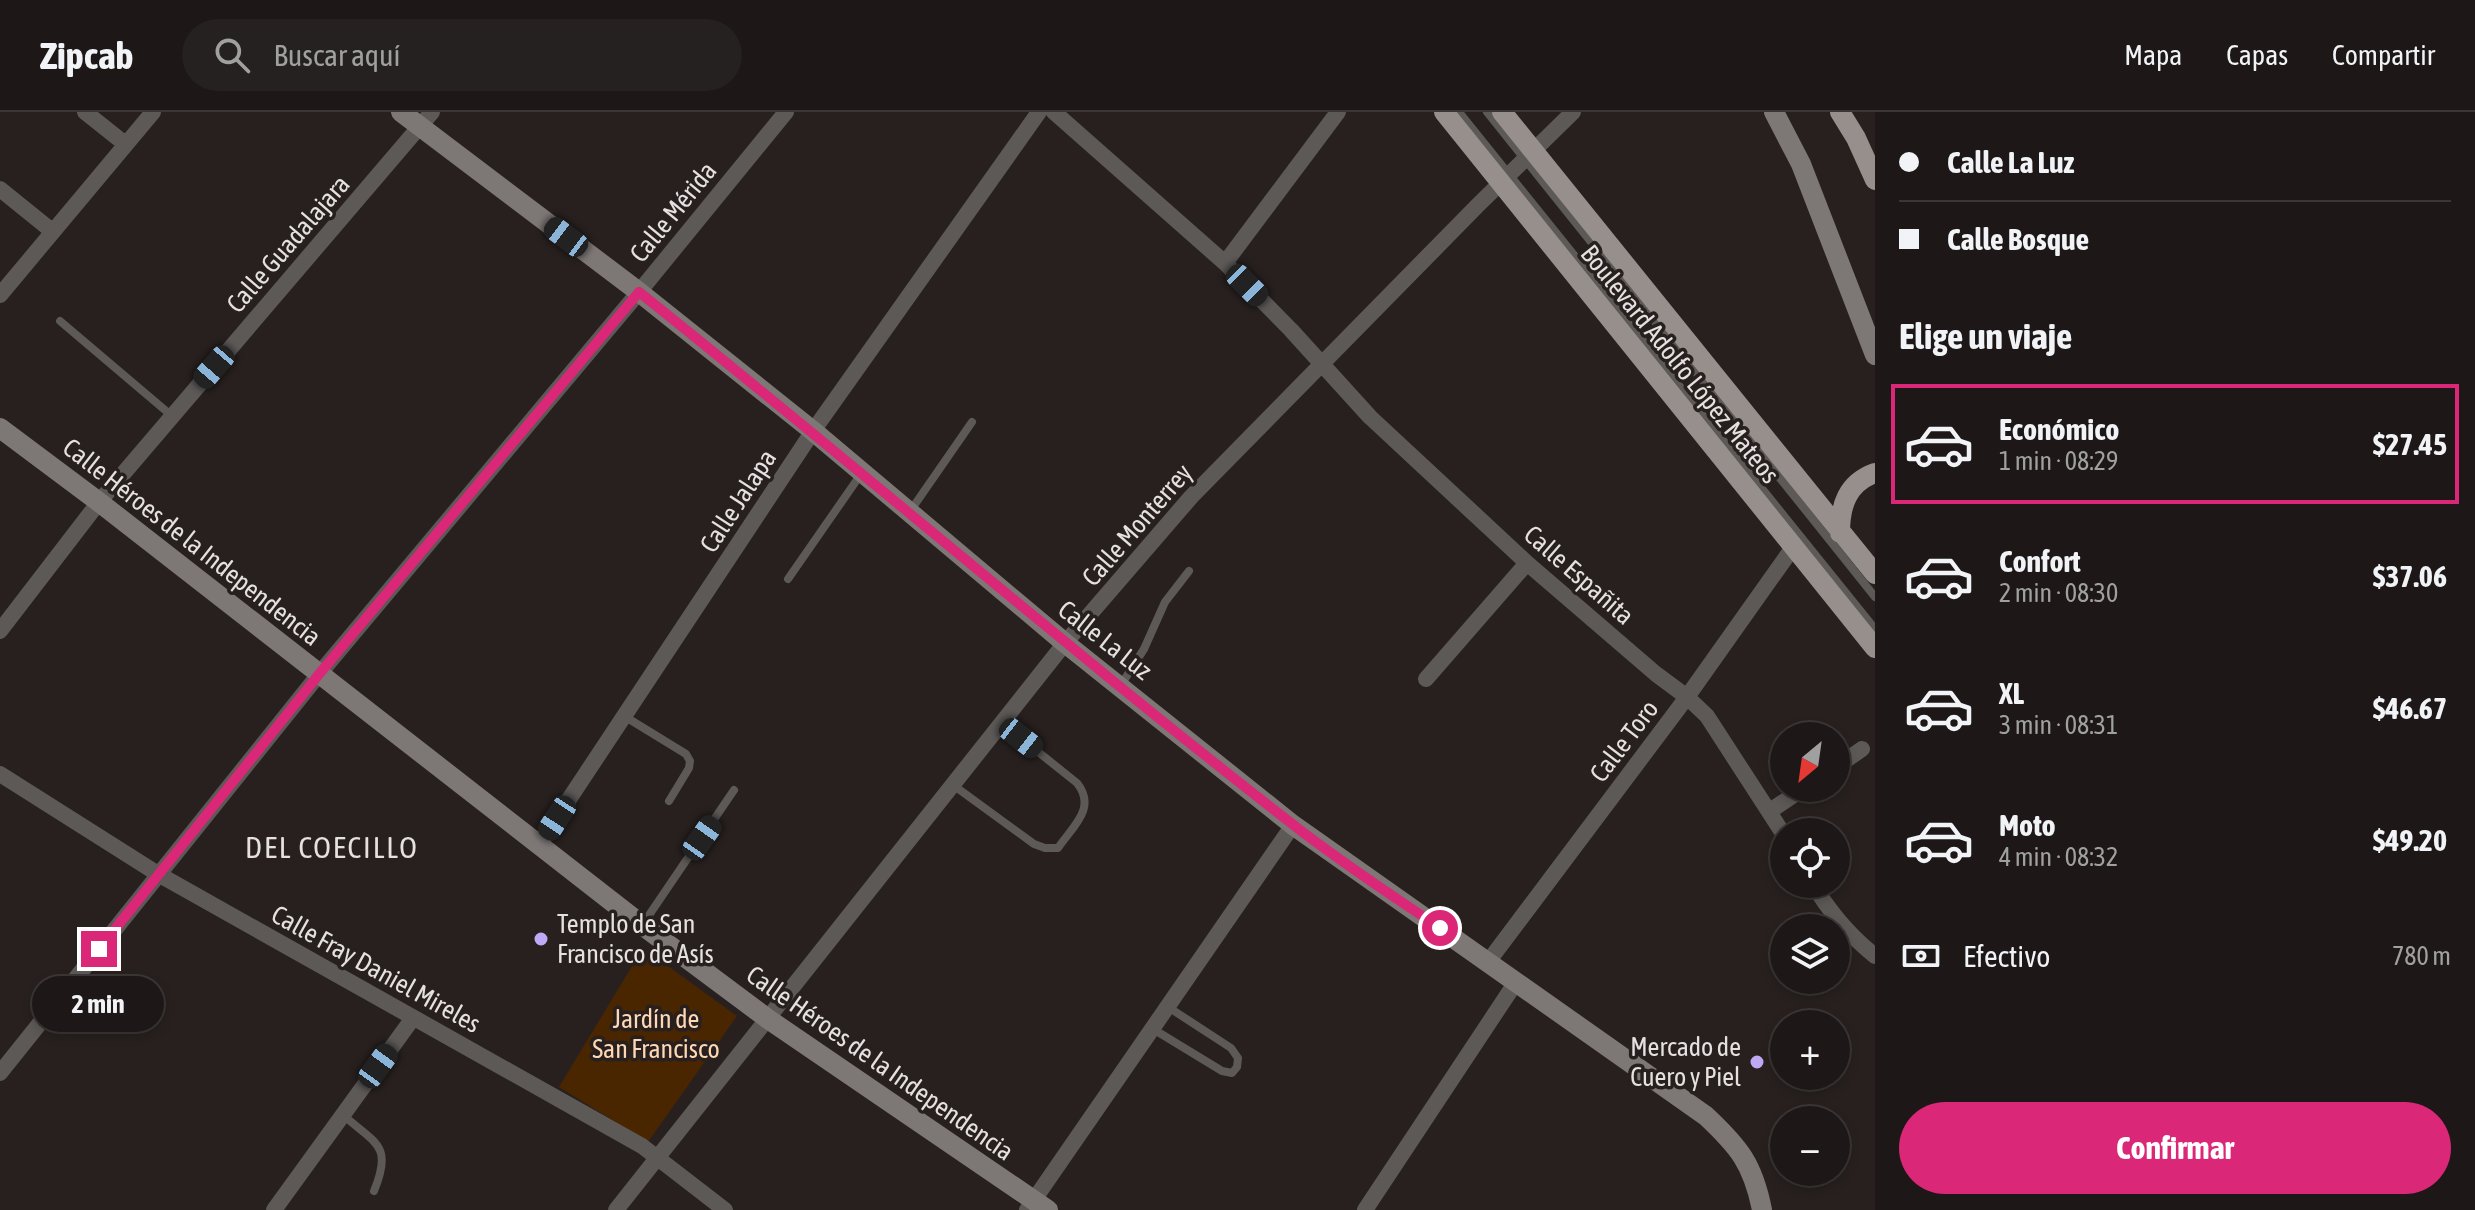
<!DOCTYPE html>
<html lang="es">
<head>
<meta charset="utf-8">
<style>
  body { margin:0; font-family:"Asap Condensed",sans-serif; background:#252120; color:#f1f3f6; height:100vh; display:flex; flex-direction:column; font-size:30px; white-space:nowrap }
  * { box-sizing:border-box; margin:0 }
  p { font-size:26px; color:#a0a0a1 }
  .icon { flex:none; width:44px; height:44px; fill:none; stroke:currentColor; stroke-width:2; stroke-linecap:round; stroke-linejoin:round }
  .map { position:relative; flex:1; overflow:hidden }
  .panel { display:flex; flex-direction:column; background:#1d1817; width:600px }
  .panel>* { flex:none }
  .hud { display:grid; align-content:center; height:176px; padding:0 24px; background:#1d1817 }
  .needle { width:52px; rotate:209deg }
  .buttons { position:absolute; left:1770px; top:610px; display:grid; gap:16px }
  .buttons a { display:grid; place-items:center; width:80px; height:80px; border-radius:50%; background:#1d1817; box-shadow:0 4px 12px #0003,0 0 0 2px #3b3736; font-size:40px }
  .end { position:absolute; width:36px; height:36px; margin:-18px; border:10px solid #db2777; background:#fff; box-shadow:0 0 0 4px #fff }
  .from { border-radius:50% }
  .bubble { position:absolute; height:56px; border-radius:28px; background:#1d1817; box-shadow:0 4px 12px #0003,0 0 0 2px #3b3736; font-size:26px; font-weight:700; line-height:56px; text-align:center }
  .car { position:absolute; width:24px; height:48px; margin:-24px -12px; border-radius:10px; box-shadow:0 0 6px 2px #0007; background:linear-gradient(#222 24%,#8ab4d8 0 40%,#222 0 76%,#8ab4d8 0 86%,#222 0) }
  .hud b { display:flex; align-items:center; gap:28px; height:76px; font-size:30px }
  .hud b+b { border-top:2px solid #3b3736 }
  .hud i { width:20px; height:20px; background:#f1f3f6 }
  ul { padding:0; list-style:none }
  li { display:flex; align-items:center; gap:24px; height:120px; margin:0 16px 12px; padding:0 8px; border:4px solid transparent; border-radius:0px }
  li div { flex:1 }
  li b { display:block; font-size:30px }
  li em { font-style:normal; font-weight:700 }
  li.active { border-color:#db2777 }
  li>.icon { width:72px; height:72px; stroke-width:1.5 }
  h2 { padding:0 24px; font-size:36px; line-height:96px }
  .pay { display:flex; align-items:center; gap:20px; height:88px; padding:0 24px; font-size:30px }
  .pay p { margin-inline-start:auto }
  .cta { display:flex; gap:16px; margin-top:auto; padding:16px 24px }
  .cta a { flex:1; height:92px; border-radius:48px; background:#db2777; color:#fff; font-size:32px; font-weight:700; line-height:92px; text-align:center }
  header { display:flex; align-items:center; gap:48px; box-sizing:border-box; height:112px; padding:0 40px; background:#1d1817; border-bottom:2px solid #3b3736 }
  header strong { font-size:38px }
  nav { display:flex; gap:44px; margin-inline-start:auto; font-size:28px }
  .search { width:560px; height:72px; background:#252120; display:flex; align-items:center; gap:20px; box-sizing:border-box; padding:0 28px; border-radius:44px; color:#a0a0a1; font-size:30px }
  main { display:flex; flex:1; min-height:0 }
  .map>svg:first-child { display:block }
  .green { fill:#492600 }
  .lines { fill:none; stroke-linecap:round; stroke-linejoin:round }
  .lane { stroke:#5c5957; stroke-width:8 }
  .street { stroke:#5c5957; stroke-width:16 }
  .secondary { stroke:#7d7775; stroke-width:20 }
  .primary { stroke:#968f8c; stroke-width:20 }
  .route { stroke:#db2777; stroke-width:10 }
  .poi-dot { fill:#bfa9f4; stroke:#27201f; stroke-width:3 }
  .labels { text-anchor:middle; stroke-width:7; stroke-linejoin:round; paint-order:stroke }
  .street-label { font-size:26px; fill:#e6e1e1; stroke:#27201f }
  .poi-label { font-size:26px; fill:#e6e1e1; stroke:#27201f; text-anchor:start }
  .park-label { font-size:26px; fill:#ffd7b4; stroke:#27201f }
  .quarter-label { font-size:30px; letter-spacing:2px; fill:#e6e1e1; stroke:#27201f }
</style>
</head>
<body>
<header>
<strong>Zipcab</strong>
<div class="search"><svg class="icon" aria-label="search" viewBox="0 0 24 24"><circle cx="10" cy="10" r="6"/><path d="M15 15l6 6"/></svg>Buscar aquí</div>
<nav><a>Mapa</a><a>Capas</a><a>Compartir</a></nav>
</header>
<main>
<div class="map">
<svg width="1875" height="1098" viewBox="0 0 1875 1098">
  <rect width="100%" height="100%" fill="#27201f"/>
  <path class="green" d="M643 836 737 904 648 1030 559 975Z"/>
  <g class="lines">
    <path class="lane" d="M1459 0 1875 517
      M1487 0 1875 485
      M60 209 172 304
      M911 398 972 310
      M788 467 861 362
      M1121 573 1144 537 1165 490 1189 459
      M624 604 686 642 690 649 689 656 669 689
      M953 673 1034 732 1045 736H1058C1073 714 1097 696 1077 671L1002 611
      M643 812 734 678
      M1153 917 1222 959 1232 961 1237 955 1238 946 1231 936 1168 895
      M343 1003C376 1032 393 1033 374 1079"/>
    <path class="street" d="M85 0 124 31
      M1054 0 1225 151 1291 218 1370 305 1527 451 1656 562 1687 585 1707 604 1784 723
      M0 77 52 119
      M1225 151 1338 0
      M0 183 153 0
      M0 519 99 390 432 0
      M1426 567 1527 451
      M1836 655 1862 637
      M0 662 158 762 642 1034 725 1098
      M1770 699 1804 676
      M540 731 813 319 1039 0
      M1813 772C1830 801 1849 823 1875 844
      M1488 850 1687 585 1794 434
      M0 961 320 561 639 180 786 0
      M274 1098 413 906
      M616 1098 1065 531 1191 385 1478 93 1573 0
      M1027 1098 1293 713
      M1365 1098 1516 870"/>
    <path class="secondary" d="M401 0 639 180 813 319 1065 531 1293 713 1706 1004C1739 1035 1753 1052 1762 1098
      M1774 0 1801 52 1875 243
      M0 316 99 390 642 813 768 907 1048 1098"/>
    <path class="primary" d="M1444 0 1875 536
      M1502 0 1875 462
      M1840 0 1856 26 1875 68
      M1840 421C1840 394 1847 371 1875 361"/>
  </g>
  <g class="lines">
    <path class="route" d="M99 837 320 561 639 180C858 355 1070 539 1291 711 1339 749 1390 782 1440 816"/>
  </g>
  <g class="poi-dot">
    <circle cx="541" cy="827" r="8"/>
    <circle cx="1757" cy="950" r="8"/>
  </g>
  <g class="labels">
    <g class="street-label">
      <text transform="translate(673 100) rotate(-51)" y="9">Calle Mérida</text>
      <text transform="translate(288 132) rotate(-49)" y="9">Calle Guadalajara</text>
      <text transform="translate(1680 252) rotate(51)" y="9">Boulevard Adolfo López Mateos</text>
      <text transform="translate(738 389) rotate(-57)" y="9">Calle Jalapa</text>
      <text transform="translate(1137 413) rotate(-49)" y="9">Calle Monterrey</text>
      <text transform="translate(192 430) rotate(38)" y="9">Calle Héroes de la Independencia</text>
      <text transform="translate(1579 463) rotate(41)" y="9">Calle Españita</text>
      <text transform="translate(1105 528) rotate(38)" y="9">Calle La Luz</text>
      <text transform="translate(1624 629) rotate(-53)" y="9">Calle Toro</text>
      <text transform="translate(376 857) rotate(29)" y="9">Calle Fray Daniel Mireles</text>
      <text transform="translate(880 951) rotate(35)" y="9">Calle Héroes de la Independencia</text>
    </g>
    <g class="poi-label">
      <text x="557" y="821">Templo de San<tspan x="557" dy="30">Francisco de Asís</tspan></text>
      <text x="1741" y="944" text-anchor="end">Mercado de<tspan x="1741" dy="30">Cuero y Piel</tspan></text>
    </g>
    <g class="park-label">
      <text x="656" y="916">Jardín de<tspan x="656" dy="30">San Francisco</tspan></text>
    </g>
    <g class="quarter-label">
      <text x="332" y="746">DEL COECILLO</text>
    </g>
  </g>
</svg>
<div class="buttons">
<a><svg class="needle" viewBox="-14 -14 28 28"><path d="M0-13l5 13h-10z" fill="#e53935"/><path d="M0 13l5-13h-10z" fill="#a0a0a1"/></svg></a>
<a><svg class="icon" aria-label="locate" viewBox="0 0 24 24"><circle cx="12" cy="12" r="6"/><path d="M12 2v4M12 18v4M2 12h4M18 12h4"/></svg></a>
<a><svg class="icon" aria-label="layers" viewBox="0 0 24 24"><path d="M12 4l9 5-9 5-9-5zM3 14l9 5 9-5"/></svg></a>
<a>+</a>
<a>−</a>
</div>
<i class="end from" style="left:1440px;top:816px"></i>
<i class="end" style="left:99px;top:837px"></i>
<div class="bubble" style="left:32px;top:864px;width:132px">2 min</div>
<i class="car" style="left:566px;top:125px;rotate:307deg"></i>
<i class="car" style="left:1247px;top:173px;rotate:135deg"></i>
<i class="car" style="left:214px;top:255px;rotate:221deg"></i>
<i class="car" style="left:1021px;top:626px;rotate:128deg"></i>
<i class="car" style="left:557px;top:706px;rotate:213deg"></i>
<i class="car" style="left:702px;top:726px;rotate:35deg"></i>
<i class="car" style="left:378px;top:954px;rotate:36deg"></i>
</div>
<section class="panel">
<div class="hud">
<b><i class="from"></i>Calle La Luz</b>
<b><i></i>Calle Bosque</b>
</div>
<h2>Elige un viaje</h2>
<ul>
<li class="active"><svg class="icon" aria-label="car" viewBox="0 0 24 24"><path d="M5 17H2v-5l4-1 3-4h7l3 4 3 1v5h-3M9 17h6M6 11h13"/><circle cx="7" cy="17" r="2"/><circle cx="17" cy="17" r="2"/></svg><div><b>Económico</b><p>1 min · 08:29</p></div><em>$27.45</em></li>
<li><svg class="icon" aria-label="car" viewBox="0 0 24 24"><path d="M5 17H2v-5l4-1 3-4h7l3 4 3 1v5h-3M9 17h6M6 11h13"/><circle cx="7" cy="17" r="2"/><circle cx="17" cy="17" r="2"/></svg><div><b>Confort</b><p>2 min · 08:30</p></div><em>$37.06</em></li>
<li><svg class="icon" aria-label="car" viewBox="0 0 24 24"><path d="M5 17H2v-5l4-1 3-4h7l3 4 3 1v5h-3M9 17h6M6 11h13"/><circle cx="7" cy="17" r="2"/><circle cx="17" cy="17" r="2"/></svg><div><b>XL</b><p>3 min · 08:31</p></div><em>$46.67</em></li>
<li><svg class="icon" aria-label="car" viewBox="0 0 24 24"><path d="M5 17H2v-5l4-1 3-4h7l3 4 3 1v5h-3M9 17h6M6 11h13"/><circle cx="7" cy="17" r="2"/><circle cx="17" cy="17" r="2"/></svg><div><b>Moto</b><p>4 min · 08:32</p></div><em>$49.20</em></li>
</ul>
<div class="pay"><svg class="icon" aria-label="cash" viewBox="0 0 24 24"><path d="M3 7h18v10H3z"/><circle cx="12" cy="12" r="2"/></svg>Efectivo<p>780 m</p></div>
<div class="cta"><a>Confirmar</a></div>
</section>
</main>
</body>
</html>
